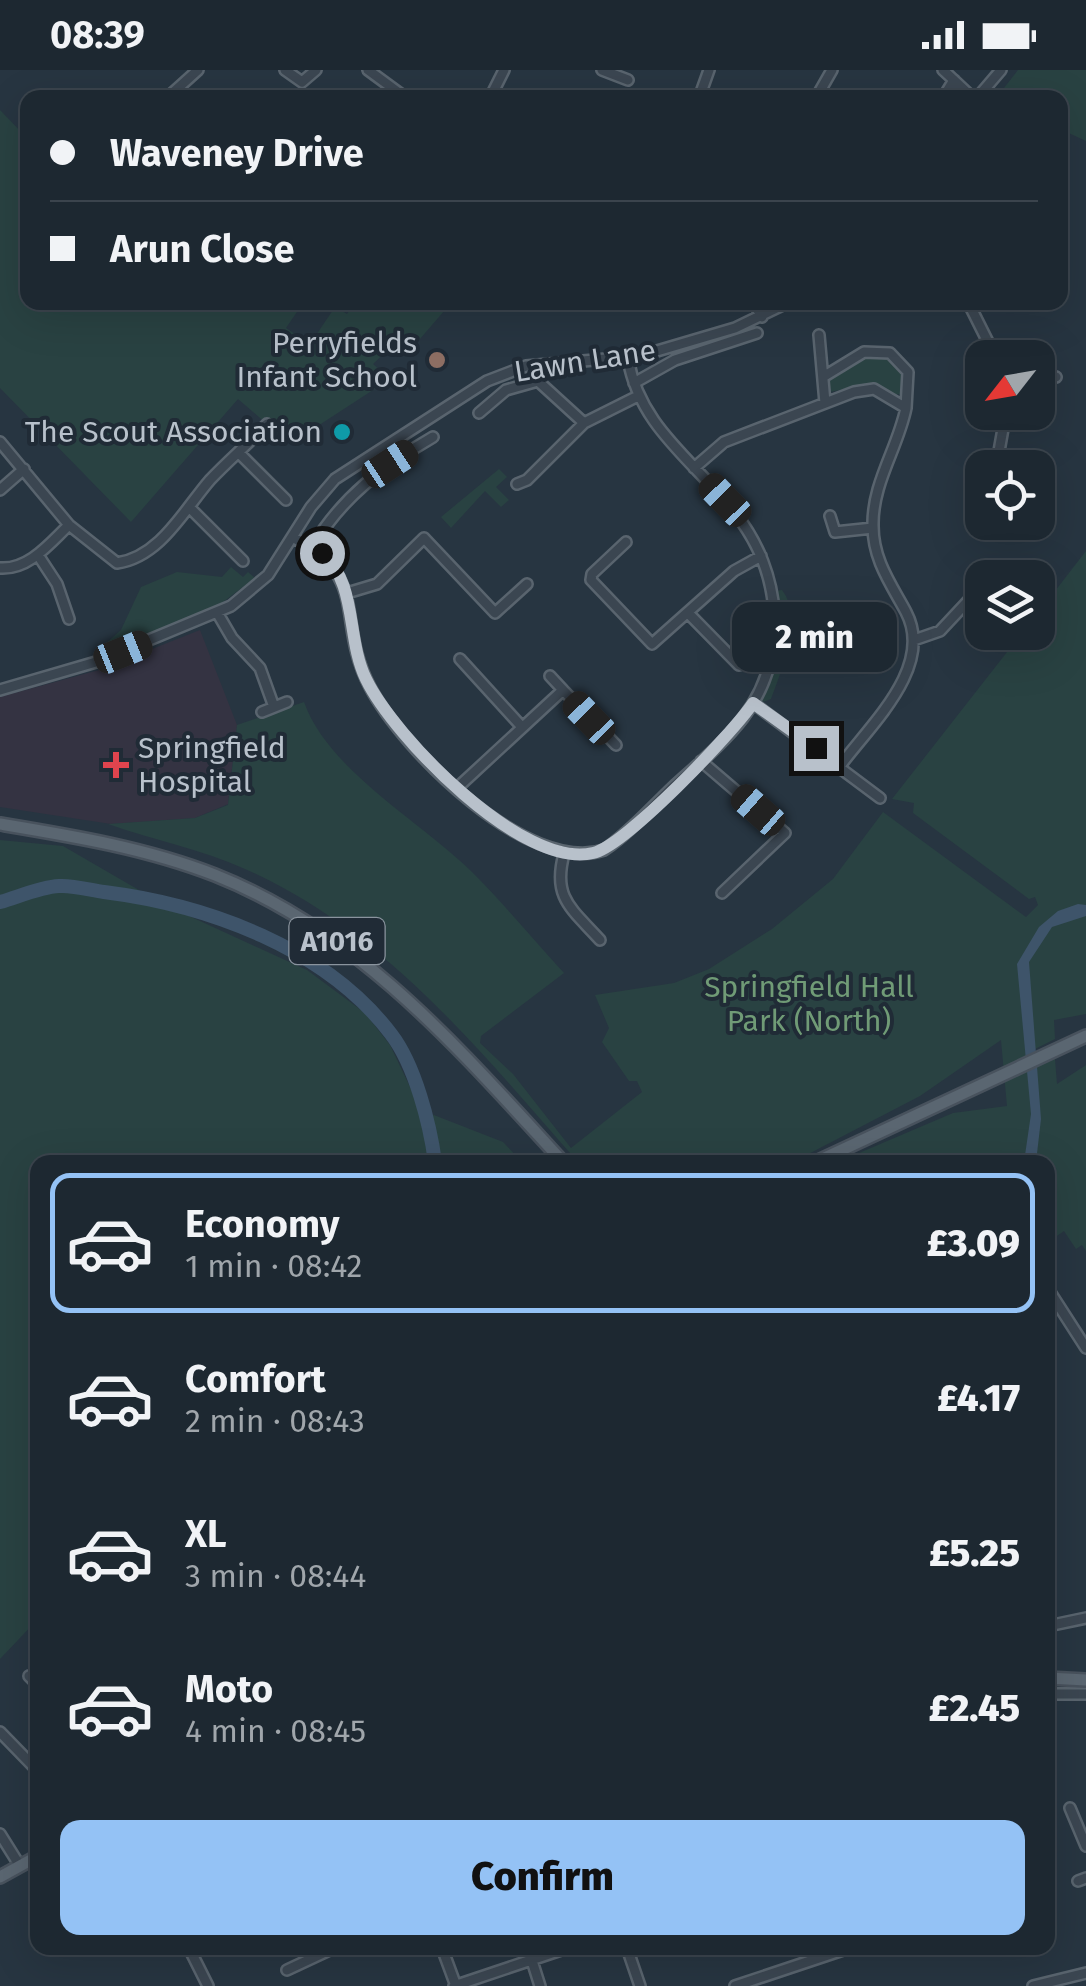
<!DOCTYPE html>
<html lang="en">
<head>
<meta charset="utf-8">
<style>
  body { margin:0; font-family:"Fira Sans",sans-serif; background:#2a343d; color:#f1f3f6; height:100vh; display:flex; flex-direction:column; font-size:38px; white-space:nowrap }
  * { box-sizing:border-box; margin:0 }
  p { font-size:32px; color:#a0a6ab }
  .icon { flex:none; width:55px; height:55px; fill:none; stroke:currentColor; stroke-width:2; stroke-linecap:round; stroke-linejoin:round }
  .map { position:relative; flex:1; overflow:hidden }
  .panel { position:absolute; left:30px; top:1085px; width:1025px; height:800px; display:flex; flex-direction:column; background:#1d2831; border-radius:20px; box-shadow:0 10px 40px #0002,0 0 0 2px #3b444d }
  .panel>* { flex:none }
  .hud { position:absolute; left:20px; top:20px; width:1048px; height:220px; border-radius:20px; box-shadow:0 10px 40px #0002,0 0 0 2px #3b444d; display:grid; align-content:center; height:220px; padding:0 30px; background:#1d2831 }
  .needle { width:65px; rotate:239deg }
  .fabs { position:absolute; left:965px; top:270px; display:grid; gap:20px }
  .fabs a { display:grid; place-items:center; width:90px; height:90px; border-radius:20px; background:#1d2831; box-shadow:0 10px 40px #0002,0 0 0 2px #3b444d; font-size:50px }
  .end { position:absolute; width:45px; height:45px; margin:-22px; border:12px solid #b8c1cb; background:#111; box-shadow:0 0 0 5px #111 }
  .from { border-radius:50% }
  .bubble { position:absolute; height:70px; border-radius:20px; background:#1d2831; box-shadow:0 10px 40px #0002,0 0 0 2px #3b444d; font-size:32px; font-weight:800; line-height:70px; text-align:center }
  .car { position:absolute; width:30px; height:60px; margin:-30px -15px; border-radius:12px; box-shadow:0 0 8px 2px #0007; background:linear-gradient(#222 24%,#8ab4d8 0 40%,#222 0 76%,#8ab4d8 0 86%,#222 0) }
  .hud b { display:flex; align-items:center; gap:35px; height:95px; font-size:38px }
  .hud b+b { border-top:2px solid #3b444d }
  .hud i { width:25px; height:25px; background:#f1f3f6 }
  ul { padding:18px 0 0; list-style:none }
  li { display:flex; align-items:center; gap:30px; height:140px; margin:0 20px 15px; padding:0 10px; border:5px solid transparent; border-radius:20px }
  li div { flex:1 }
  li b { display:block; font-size:38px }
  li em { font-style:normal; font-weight:800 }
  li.active { border-color:#94c2f5 }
  li>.icon { width:90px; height:90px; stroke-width:1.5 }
  .primary-button { display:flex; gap:20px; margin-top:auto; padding:20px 30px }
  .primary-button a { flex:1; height:115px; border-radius:20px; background:#94c2f5; color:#111; font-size:40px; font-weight:800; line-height:115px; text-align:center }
  .status { display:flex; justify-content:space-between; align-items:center; height:70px; padding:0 50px; background:#1d2831; direction:ltr }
  .status svg { height:28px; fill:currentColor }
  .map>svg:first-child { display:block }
  .medical { fill:#343342 }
  .green { fill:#294242 }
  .water { fill:#3e546a }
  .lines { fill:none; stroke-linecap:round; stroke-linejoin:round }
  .river { stroke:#3e546a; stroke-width:14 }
  .minor-casing { stroke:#59646e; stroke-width:14 }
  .major-casing { stroke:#48525d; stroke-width:16 }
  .minor { stroke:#3b4651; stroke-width:9 }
  .major { stroke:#5a6671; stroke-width:11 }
  .route { stroke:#b8c1cb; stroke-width:12 }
  .education-dot { fill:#8d6e63; stroke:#202b36; stroke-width:4 }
  .culture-dot { fill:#0f9aa8; stroke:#202b36; stroke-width:4 }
  .health-dot { fill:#e0444e; stroke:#202b36; stroke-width:4 }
  .labels { text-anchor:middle; stroke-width:8; stroke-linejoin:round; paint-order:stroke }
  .shield { fill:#202b36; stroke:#8a949e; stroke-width:2.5 }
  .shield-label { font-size:28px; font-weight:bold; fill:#b8c1cb }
  .poi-label { font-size:30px; fill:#b8c1cb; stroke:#202b36; text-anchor:end }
  .street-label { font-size:30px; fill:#b8c1cb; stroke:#202b36 }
  .park-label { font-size:30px; fill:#709b76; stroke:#202b36 }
</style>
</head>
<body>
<div class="status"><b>08:39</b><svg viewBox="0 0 49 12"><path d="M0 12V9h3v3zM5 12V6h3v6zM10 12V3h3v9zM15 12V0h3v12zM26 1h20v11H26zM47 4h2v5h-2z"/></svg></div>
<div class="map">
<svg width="1086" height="1916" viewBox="0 0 1086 1916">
  <rect width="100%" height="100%" fill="#273541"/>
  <path class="medical" d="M200 560 237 655 228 734 195 748 111 754 0 737V627L99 600Z"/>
  <path class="green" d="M1018 0H1086V71L1060 59V28L997 27Z
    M0 40 27 68 28 232 295 233 301 236 286 258 310 274 335 237 347 244 355 233 438 232 445 240 413 277 402 266 373 294 390 309 290 374 238 329 131 452 0 318Z
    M865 285 890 287 904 302V323L895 325 865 315 830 322 827 310Z
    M499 399 507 407 496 417 509 430 501 437 485 421 451 458 441 447Z
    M1086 481V944L1054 950 1055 969 1035 979 1037 997 1055 989 1057 1014 1086 995V1181L1082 1175 1076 1179 1064 1161 1048 1172V1092H838L953 1043 1007 1036 1001 970 920 1026 793 1092H578C480 981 385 861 245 799 201 779 153 770 108 754L195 748 228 735 237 655 304 632C328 700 420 751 471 801 503 833 533 869 564 903L481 966 480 973 513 1004 571 1078 642 1022 637 1011H629L602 972 609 958 595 925 674 913 709 899 772 859 833 809 883 742 1026 847 1038 835 1035 827 1029 829 913 743 914 733 892 729 1022 563 1038 562V543Z
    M231 497 243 507 248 502 255 508 215 538 95 589 94 584 121 560 141 517 177 502 222 507Z
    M782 520C803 546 782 600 771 629L763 632 760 627 778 579 776 521Z
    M0 770 63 776 163 834 307 900 365 943 390 975 421 1040 503 1072 522 1092H38L37 1550 0 1589Z"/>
  <path class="water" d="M1078 834 1086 835V846L1052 857 1029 892 1041 1049 1036 1092H1024L1031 1044 1017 894 1039 857 1058 841Z"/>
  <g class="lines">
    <path class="river" d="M0 832C18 827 40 817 59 816 73 815 90 820 104 822 208 835 326 878 391 964 415 995 430 1054 435 1092"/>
    <g class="minor-casing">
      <path id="minor" d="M285 0 302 12 316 0
        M368 0 406 28
        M602 0 628 10
        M943 0 973 28
        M167 28 198 0
        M490 28 504 0
        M699 28 709 0
        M816 28 832 0
        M943 28 954 10
        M977 28 1001 0
        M640 232 641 234
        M753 232 762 247
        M968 232 996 288
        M819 265 825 333
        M823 307 864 282 890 283 908 302 906 338
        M1038 312 1056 307
        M634 313 675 290 757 263
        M479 343 506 320 538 311 584 353
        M0 372 69 455 117 493C160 487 184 440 210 410 228 391 249 373 267 354
        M239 383 286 430
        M694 398 724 372 854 322 874 319 906 338C898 378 872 413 873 456 873 490 891 514 906 542 935 597 870 655 840 696
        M996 398 1006 342
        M517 414 527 410 584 353 638 326
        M0 420 24 399
        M189 437 243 491
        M830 446 835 462 873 458
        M294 468C371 508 335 551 370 617 403 680 528 805 604 780 629 763 650 739 672 718 696 696 723 674 743 648 790 586 782 502 735 443 695 391 640 358 628 289
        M626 472 592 504 591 510 652 574 734 501 761 486
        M312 477C342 427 383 396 433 367
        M38 485 57 514 69 549
        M0 498C29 500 50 473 69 455
        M995 508 1012 498
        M347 523 377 514 424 468 495 543 527 514
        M218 544 232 568 260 598 274 637
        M689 544 739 595
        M914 570 940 561 982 516
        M460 589 522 657
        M550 606 563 620
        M0 620 96 592 231 536 268 505 311 437 335 409 487 311 526 296 640 286 735 258 789 232
        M753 633 880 728
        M262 642 287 632
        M701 691 785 763 722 823
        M457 718 563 620 616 675
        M564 784C552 828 572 839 600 870
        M1048 1219 1086 1278
        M1048 1556 1086 1548
        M29 1606 38 1615
        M1048 1624H1086
        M0 1662 38 1701
        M1070 1738 1086 1776
        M0 1764 20 1796
        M1078 1811 1086 1808
        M189 1878 208 1916
        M442 1878 456 1916
        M528 1878 540 1916
        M627 1878 640 1916
        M287 1900 334 1878
        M454 1916 567 1878
        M735 1916 849 1878
        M1033 1916 1086 1903"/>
    </g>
    <g class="major-casing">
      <path id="major" d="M0 754C72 766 146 778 215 805 361 863 460 980 563 1092
        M816 1092 1086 966
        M1048 1608 1086 1610
        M0 1807 38 1786"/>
    </g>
    <use href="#minor" class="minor"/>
    <use href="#major" class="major"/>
  </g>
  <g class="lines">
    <path class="route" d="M322 483C358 514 346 568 366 609 394 667 523 800 593 783 625 776 733 663 753 633L816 678"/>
  </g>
  <circle class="education-dot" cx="437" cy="290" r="10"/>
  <circle class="culture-dot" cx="342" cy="362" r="10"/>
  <path class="health-dot" d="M111 680h10v10h10v10h-10v10h-10v-10h-10v-10h10z"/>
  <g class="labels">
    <rect class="shield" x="289.5" y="848" width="95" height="46" rx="8"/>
    <g class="shield-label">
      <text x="337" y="881">A1016</text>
    </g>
    <g class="poi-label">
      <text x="417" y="283">Perryfields<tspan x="417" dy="34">Infant School</tspan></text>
      <text x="322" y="372">The Scout Association</text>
      <text x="138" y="688" text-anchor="start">Springfield<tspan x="138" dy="34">Hospital</tspan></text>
    </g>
    <g class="street-label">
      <text transform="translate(585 291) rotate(-9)" y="10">Lawn Lane</text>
    </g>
    <g class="park-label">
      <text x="809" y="927">Springfield Hall<tspan x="809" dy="34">Park (North)</tspan></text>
    </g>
  </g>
</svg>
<div class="fabs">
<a><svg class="needle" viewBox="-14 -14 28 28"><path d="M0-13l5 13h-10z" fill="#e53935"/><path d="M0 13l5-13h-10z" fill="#a0a6ab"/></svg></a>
<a><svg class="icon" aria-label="locate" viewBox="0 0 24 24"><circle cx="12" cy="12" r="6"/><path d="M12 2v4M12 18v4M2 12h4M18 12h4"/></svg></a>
<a><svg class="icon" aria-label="layers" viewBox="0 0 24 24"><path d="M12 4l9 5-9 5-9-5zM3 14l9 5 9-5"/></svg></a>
</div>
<i class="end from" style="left:322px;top:483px"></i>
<i class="end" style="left:816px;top:678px"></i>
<div class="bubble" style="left:732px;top:532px;width:165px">2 min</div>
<i class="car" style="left:390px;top:394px;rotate:57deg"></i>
<i class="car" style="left:725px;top:430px;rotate:316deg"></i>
<i class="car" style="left:123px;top:582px;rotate:68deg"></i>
<i class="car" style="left:589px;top:648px;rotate:316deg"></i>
<i class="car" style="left:758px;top:740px;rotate:311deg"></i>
<div class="hud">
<b><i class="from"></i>Waveney Drive</b>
<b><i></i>Arun Close</b>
</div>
<section class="panel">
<ul>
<li class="active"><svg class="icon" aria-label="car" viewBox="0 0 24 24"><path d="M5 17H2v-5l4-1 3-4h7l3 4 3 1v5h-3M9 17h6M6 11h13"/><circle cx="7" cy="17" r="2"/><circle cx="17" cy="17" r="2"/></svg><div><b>Economy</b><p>1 min · 08:42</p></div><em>£3.09</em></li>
<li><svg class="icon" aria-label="car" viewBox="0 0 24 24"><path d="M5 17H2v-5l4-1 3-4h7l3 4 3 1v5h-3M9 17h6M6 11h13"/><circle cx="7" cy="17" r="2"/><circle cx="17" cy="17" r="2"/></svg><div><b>Comfort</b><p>2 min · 08:43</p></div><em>£4.17</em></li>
<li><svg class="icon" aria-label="car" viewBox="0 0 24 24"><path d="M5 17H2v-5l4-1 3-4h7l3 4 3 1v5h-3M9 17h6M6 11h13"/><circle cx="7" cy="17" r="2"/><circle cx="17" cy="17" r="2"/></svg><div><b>XL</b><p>3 min · 08:44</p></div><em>£5.25</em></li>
<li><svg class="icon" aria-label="car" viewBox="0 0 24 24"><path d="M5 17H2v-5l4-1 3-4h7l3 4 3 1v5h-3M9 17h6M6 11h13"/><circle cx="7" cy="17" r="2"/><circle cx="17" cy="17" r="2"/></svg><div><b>Moto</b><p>4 min · 08:45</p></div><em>£2.45</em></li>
</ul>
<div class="primary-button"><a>Confirm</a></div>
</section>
</div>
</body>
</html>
